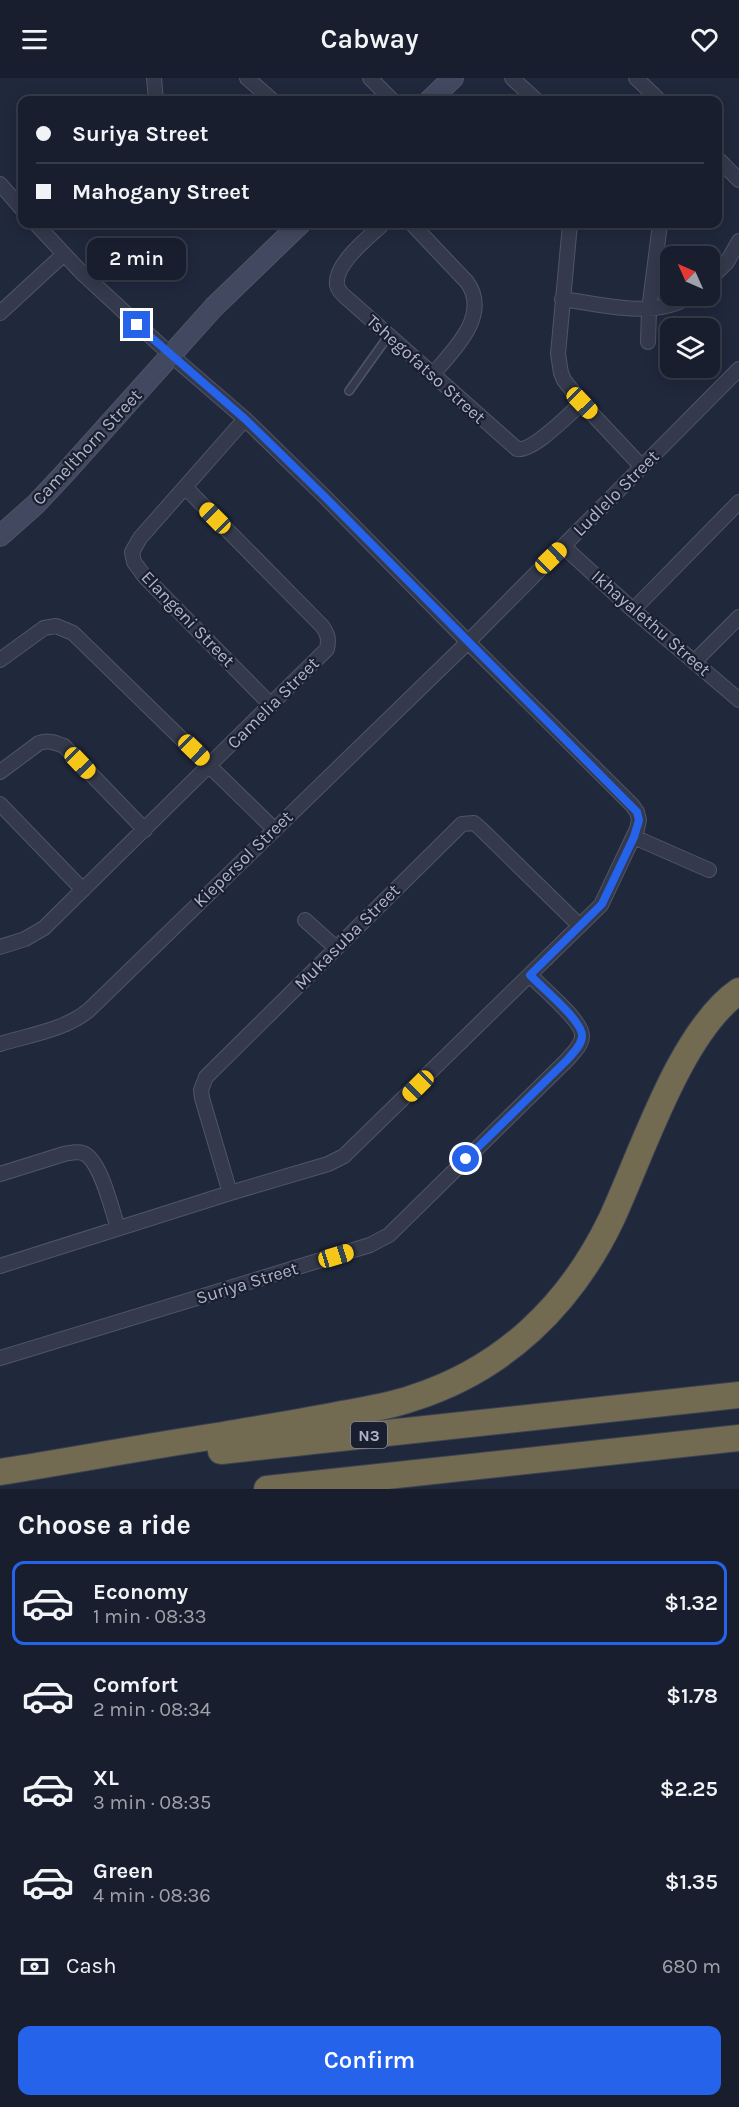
<!DOCTYPE html>
<html lang="en">
<head>
<meta charset="utf-8">
<style>
  body { margin:0; font-family:Karla,sans-serif; background:#252b39; color:#f1f3f6; height:100vh; display:flex; flex-direction:column; font-size:22px; white-space:nowrap }
  * { box-sizing:border-box; margin:0 }
  p { font-size:20px; color:#9fa2aa }
  .icon { flex:none; width:33px; height:33px; fill:none; stroke:currentColor; stroke-width:2; stroke-linecap:round; stroke-linejoin:round }
  .map { position:relative; height:1411px; overflow:hidden }
  .sheet { display:flex; flex-direction:column; background:#181e2d; flex:1 }
  .sheet>* { flex:none }
  .guide { position:absolute; left:18px; top:18px; width:704px; height:132px; border-radius:12px; box-shadow:0 3px 15px #0003,0 0 0 2px #363c49; display:grid; align-content:center; height:132px; padding:0 18px; background:#181e2d }
  .needle { width:39px; rotate:315deg }
  .buttons { position:absolute; left:660px; top:168px; display:grid; gap:12px }
  .buttons a { display:grid; place-items:center; width:60px; height:60px; border-radius:12px; background:#181e2d; box-shadow:0 3px 15px #0003,0 0 0 2px #363c49; font-size:30px }
  .end { position:absolute; width:27px; height:27px; margin:-14px; border:8px solid #2563eb; background:#fff; box-shadow:0 0 0 3px #fff }
  .from { border-radius:50% }
  .bubble { position:absolute; height:42px; border-radius:12px; background:#181e2d; box-shadow:0 3px 15px #0003,0 0 0 2px #363c49; font-size:20px; font-weight:600; line-height:42px; text-align:center }
  .car { position:absolute; width:18px; height:36px; margin:-18px -9px; border-radius:8px; box-shadow:0 0 4px 2px #0007; background:linear-gradient(#f5c518 24%,#345 0 40%,#f5c518 0 76%,#345 0 86%,#f5c518 0) }
  .guide b { display:flex; align-items:center; gap:21px; height:57px; font-size:22px }
  .guide b+b { border-top:2px solid #363c49 }
  .guide i { width:15px; height:15px; background:#f1f3f6 }
  ul { padding:0; list-style:none }
  li { display:flex; align-items:center; gap:18px; height:84px; margin:0 12px 9px; padding:0 6px; border:3px solid transparent; border-radius:12px }
  li div { flex:1 }
  li b { display:block; font-size:22px }
  li em { font-style:normal; font-weight:600 }
  li.selected { border-color:#2563eb }
  li>.icon { width:54px; height:54px; stroke-width:1.5 }
  h2 { padding:0 18px; font-size:27px; line-height:72px }
  .pay { display:flex; align-items:center; gap:15px; height:66px; padding:0 18px; font-size:22px }
  .pay p { margin-inline-start:auto }
  .cta { display:flex; gap:12px; margin-top:auto; padding:12px 18px }
  .cta a { flex:1; height:69px; border-radius:12px; background:#2563eb; color:#fff; font-size:24px; font-weight:600; line-height:69px; text-align:center }
  header { display:flex; justify-content:space-between; align-items:center; height:78px; padding:0 18px; background:#181e2d; font-size:27px; font-weight:600 }
  .map>svg:first-child { display:block }
  .lines { fill:none; stroke-linecap:round; stroke-linejoin:round }
  .lane-casing { stroke:#4f5566; stroke-width:10 }
  .street-casing { stroke:#4f5566; stroke-width:16 }
  .secondary-casing { stroke:#4f5566; stroke-width:22 }
  .highway-casing { stroke:#3c4253; stroke-width:28 }
  .lane { stroke:#343a4c; stroke-width:7 }
  .street { stroke:#343a4c; stroke-width:14 }
  .secondary { stroke:#42485f; stroke-width:20 }
  .highway { stroke:#726b51; stroke-width:26 }
  .route { stroke:#2563eb; stroke-width:8 }
  .labels { text-anchor:middle; stroke-width:4.5; stroke-linejoin:round; paint-order:stroke }
  .shield { fill:#1a1f30; stroke:#82889a; stroke-width:1.5 }
  .shield-label { font-size:16px; font-weight:bold; fill:#afb5c8 }
  .street-label { font-size:18px; fill:#afb5c8; stroke:#1a1f30 }
</style>
</head>
<body>
<header><svg class="icon" aria-label="menu" viewBox="0 0 24 24"><path d="M4 6h16M4 12h16M4 18h16"/></svg>Cabway<svg class="icon" aria-label="heart" viewBox="0 0 24 24"><path d="M12 20l-8-8c-3-5 5-10 8-4 3-6 11-1 8 4z"/></svg></header>
<div class="map">
<svg width="739" height="1411" viewBox="0 0 739 1411">
  <rect width="100%" height="100%" fill="#20283c"/>
  <g class="lines">
    <g class="lane-casing">
      <path id="lane" d="M349 313 389 257"/>
    </g>
    <g class="street-casing">
      <path id="street" d="M154 0 156 22
        M247 0 272 22
        M370 0 392 22
        M512 0 536 22
        M636 0 659 22
        M717 80 739 102
        M0 106 22 131
        M383 146C369 159 334 186 337 207 338 213 344 218 349 222L517 371C533 374 569 336 582 325
        M412 146 467 204C491 237 453 273 433 296
        M570 146 558 276 561 295 564 302 582 325 642 389
        M710 201 727 184 739 163
        M562 221C602 226 655 242 690 218
        M0 235 64 176
        M648 264 649 232 660 146
        M245 341 140 460 132 474 134 484 145 499 271 627
        M563 468 633 532 739 622
        M633 532 739 424
        M0 582 44 550 56 548 73 555 274 751
        M695 583 739 539
        M0 694 39 665C48 662 54 664 64 668L145 752
        M0 726 83 812
        M634 759 709 792
        M305 842 336 870
        M0 869 25 861 44 850 327 571C329 561 328 556 322 548L185 409
        M0 966C29 957 65 952 89 932L468 564 739 291
        M0 1096 64 1076C70 1075 77 1073 83 1075 101 1082 112 1133 118 1150
        M230 1115 202 1020 201 1012 206 999 462 746 474 745 481 751 579 847
        M0 1188 230 1115 328 1086 344 1078 601 827 637 751 639 742 637 734 632 727 468 564 325 419 245 341 172 278 81 194 36 146
        M0 1280 370 1167 389 1157 567 982C573 975 582 967 582 958 583 943 541 909 530 897"/>
    </g>
    <g class="secondary-casing">
      <path id="secondary" d="M430 22 453 0
        M0 458 36 426 65 395 214 229 300 146"/>
    </g>
    <g class="highway-casing">
      <path id="highway" d="M221 1373 739 1317
        M0 1394C75 1382 149 1368 223 1357 263 1350 303 1344 342 1336 366 1332 390 1328 413 1320 504 1291 570 1227 611 1142 642 1076 680 954 739 913
        M267 1411 739 1360"/>
    </g>
    <use href="#lane" class="lane"/>
    <use href="#street" class="street"/>
    <use href="#secondary" class="secondary"/>
    <use href="#highway" class="highway"/>
  </g>
  <g class="lines">
    <path class="route" d="M137 247 245 341 325 419 637 734 639 742 634 759 602 826 530 897C541 909 583 943 582 958 582 967 573 975 567 982L466 1081"/>
  </g>
  <g class="labels">
    <rect class="shield" x="351" y="1344" width="36" height="26" rx="4.5"/>
    <g class="shield-label">
      <text x="369" y="1363">N3</text>
    </g>
    <g class="street-label">
      <text transform="translate(426 291) rotate(42)" y="6">Tshegofatso Street</text>
      <text transform="translate(87 369) rotate(-47)" y="6">Camelthorn Street</text>
      <text transform="translate(616 415) rotate(-45)" y="6">Ludlelo Street</text>
      <text transform="translate(188 541) rotate(46)" y="6">Elangeni Street</text>
      <text transform="translate(651 545) rotate(41)" y="6">Ikhayalethu Street</text>
      <text transform="translate(273 625) rotate(-45)" y="6">Camelia Street</text>
      <text transform="translate(243 781) rotate(-44)" y="6">Kiepersol Street</text>
      <text transform="translate(347 859) rotate(-45)" y="6">Mukasuba Street</text>
      <text transform="translate(247 1205) rotate(-17)" y="6">Suriya Street</text>
    </g>
  </g>
</svg>
<div class="buttons">
<a><svg class="needle" viewBox="-14 -14 28 28"><path d="M0-13l5 13h-10z" fill="#e53935"/><path d="M0 13l5-13h-10z" fill="#9fa2aa"/></svg></a>
<a><svg class="icon" aria-label="layers" viewBox="0 0 24 24"><path d="M12 4l9 5-9 5-9-5zM3 14l9 5 9-5"/></svg></a>
</div>
<i class="end from" style="left:466px;top:1081px"></i>
<i class="end" style="left:137px;top:247px"></i>
<div class="bubble" style="left:87px;top:160px;width:99px">2 min</div>
<i class="car" style="left:582px;top:325px;rotate:136deg"></i>
<i class="car" style="left:215px;top:440px;rotate:315deg"></i>
<i class="car" style="left:551px;top:480px;rotate:46deg"></i>
<i class="car" style="left:194px;top:672px;rotate:134deg"></i>
<i class="car" style="left:80px;top:685px;rotate:136deg"></i>
<i class="car" style="left:418px;top:1008px;rotate:225deg"></i>
<i class="car" style="left:336px;top:1178px;rotate:73deg"></i>
<div class="guide">
<b><i class="from"></i>Suriya Street</b>
<b><i></i>Mahogany Street</b>
</div>
</div>
<section class="sheet">
<h2>Choose a ride</h2>
<ul>
<li class="selected"><svg class="icon" aria-label="car" viewBox="0 0 24 24"><path d="M5 17H2v-5l4-1 3-4h7l3 4 3 1v5h-3M9 17h6M6 11h13"/><circle cx="7" cy="17" r="2"/><circle cx="17" cy="17" r="2"/></svg><div><b>Economy</b><p>1 min · 08:33</p></div><em>$1.32</em></li>
<li><svg class="icon" aria-label="car" viewBox="0 0 24 24"><path d="M5 17H2v-5l4-1 3-4h7l3 4 3 1v5h-3M9 17h6M6 11h13"/><circle cx="7" cy="17" r="2"/><circle cx="17" cy="17" r="2"/></svg><div><b>Comfort</b><p>2 min · 08:34</p></div><em>$1.78</em></li>
<li><svg class="icon" aria-label="car" viewBox="0 0 24 24"><path d="M5 17H2v-5l4-1 3-4h7l3 4 3 1v5h-3M9 17h6M6 11h13"/><circle cx="7" cy="17" r="2"/><circle cx="17" cy="17" r="2"/></svg><div><b>XL</b><p>3 min · 08:35</p></div><em>$2.25</em></li>
<li><svg class="icon" aria-label="car" viewBox="0 0 24 24"><path d="M5 17H2v-5l4-1 3-4h7l3 4 3 1v5h-3M9 17h6M6 11h13"/><circle cx="7" cy="17" r="2"/><circle cx="17" cy="17" r="2"/></svg><div><b>Green</b><p>4 min · 08:36</p></div><em>$1.35</em></li>
</ul>
<div class="pay"><svg class="icon" aria-label="cash" viewBox="0 0 24 24"><path d="M3 7h18v10H3z"/><circle cx="12" cy="12" r="2"/></svg>Cash<p>680 m</p></div>
<div class="cta"><a>Confirm</a></div>
</section>
</body>
</html>
